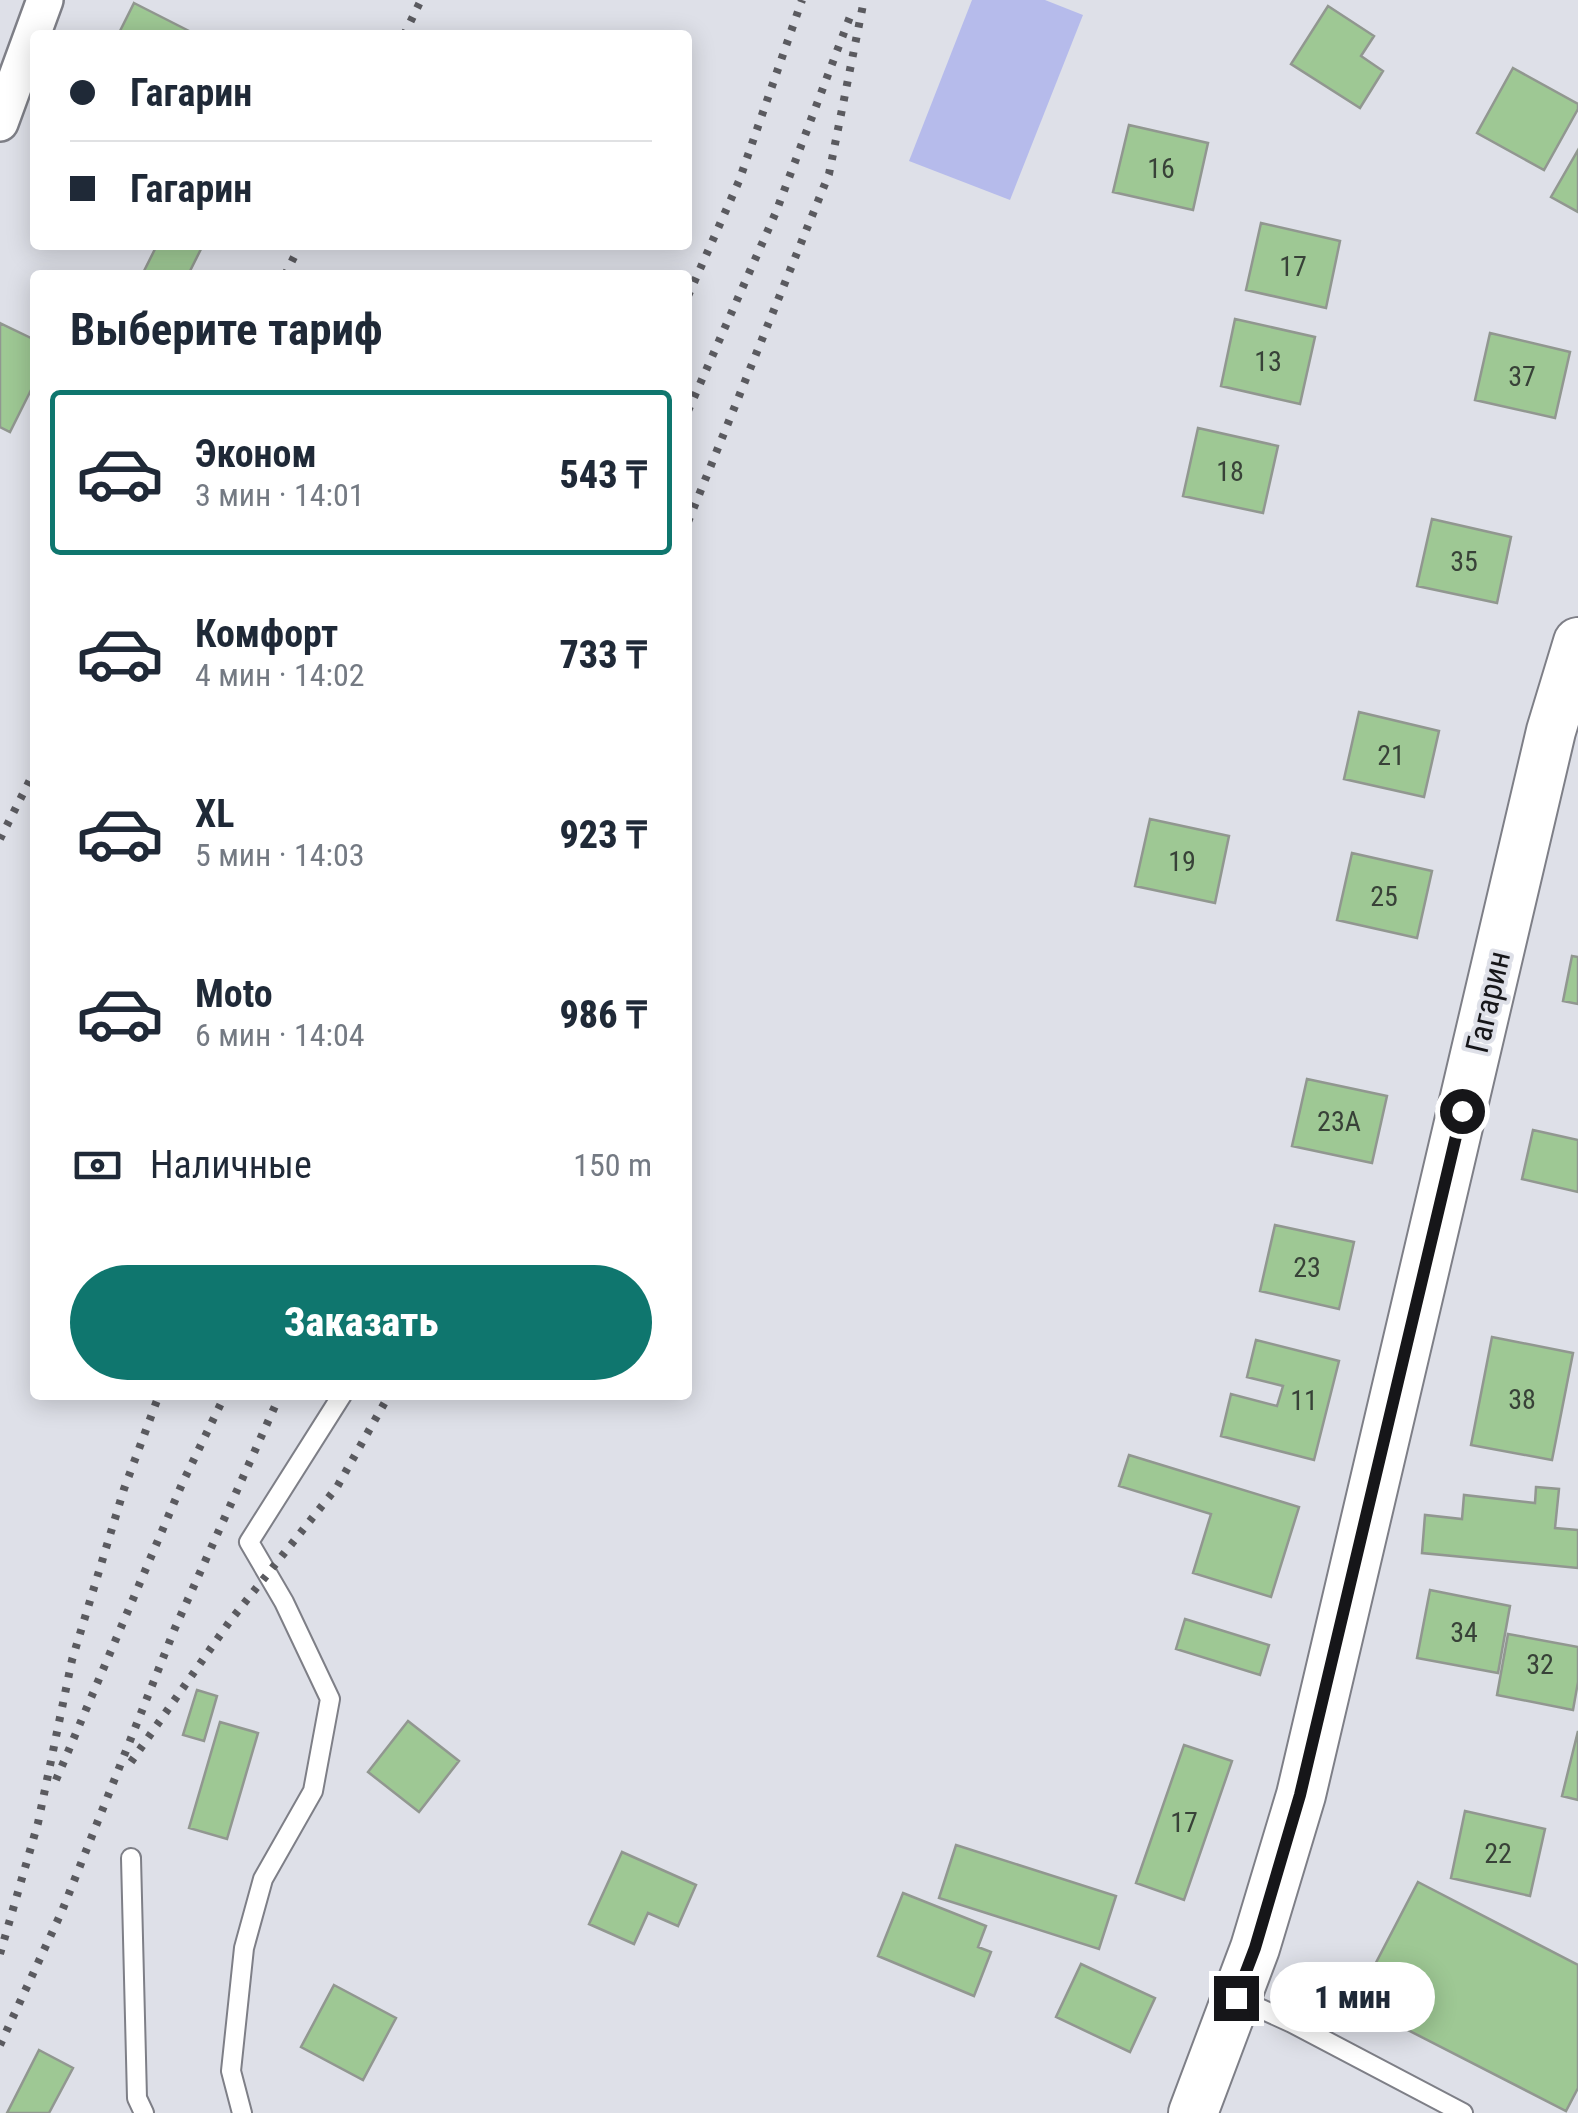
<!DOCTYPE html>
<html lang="ru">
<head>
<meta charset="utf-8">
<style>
  body { margin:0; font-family:"Roboto Condensed",sans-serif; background:#f2f2f3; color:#1f2937; height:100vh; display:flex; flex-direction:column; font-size:38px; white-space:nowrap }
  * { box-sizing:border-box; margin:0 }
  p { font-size:32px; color:#747a83 }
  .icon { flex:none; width:55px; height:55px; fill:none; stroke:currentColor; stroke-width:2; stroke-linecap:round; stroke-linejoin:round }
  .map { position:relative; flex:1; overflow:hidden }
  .sheet { position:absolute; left:30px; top:270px; width:662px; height:1130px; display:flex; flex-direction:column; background:#fff; border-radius:10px; box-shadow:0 5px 25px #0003 }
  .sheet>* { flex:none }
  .banner { position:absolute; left:30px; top:30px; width:662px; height:220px; border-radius:10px; box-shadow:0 5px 25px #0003; display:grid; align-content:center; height:220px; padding:0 40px; background:#fff }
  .end { position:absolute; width:45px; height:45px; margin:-22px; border:12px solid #161619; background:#fff; box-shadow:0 0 0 5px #fff }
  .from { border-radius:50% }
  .bubble { position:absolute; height:70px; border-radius:35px; background:#fff; box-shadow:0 5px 25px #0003; font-size:32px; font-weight:800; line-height:70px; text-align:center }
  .banner b { display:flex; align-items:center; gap:35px; height:95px; font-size:38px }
  .banner b+b { border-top:2px solid #e0e1e3 }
  .banner i { width:25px; height:25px; background:#1f2937 }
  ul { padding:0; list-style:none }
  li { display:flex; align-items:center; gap:30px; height:165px; margin:0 20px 15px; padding:0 20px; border:5px solid transparent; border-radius:10px }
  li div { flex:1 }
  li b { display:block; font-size:38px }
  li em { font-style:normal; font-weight:800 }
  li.on { border-color:#0f766e }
  li>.icon { width:90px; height:90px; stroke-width:1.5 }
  h2 { padding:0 40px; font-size:45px; line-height:120px }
  .pay { display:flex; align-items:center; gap:25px; height:110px; padding:0 40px; font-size:38px }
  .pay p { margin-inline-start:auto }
  .button { display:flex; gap:20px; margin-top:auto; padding:20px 40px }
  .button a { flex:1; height:115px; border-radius:60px; background:#0f766e; color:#fff; font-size:40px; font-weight:800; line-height:115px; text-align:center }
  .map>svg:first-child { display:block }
  .green { fill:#b6bbeb }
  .building { fill:#9ec894; stroke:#919790; stroke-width:2.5 }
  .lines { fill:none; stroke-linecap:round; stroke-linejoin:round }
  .lane-casing { stroke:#7e7f87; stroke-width:22 }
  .street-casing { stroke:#7e7f87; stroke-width:40 }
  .secondary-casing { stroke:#7e7f87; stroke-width:52 }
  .lane { stroke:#fff; stroke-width:18 }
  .street { stroke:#fff; stroke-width:35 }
  .secondary { stroke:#fff; stroke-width:48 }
  .rail { stroke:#5a5a5f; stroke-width:8; stroke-dasharray:5 10; stroke-linecap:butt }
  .route { stroke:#161619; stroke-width:12 }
  .labels { text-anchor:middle; stroke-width:8; stroke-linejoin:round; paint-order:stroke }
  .number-label { font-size:28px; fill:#384238 }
  .street-label { font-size:32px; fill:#161619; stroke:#dee0e8 }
</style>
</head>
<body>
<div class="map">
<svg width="1578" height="2113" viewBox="0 0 1578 2113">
  <rect width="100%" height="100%" fill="#dee0e8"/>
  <path class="green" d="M972 0H1045L1083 15 1010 200 909 161Z"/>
  <path class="building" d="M134 3 197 35H118Z
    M1328 6 1374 36 1361 56 1383 71 1360 108 1291 64Z
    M1513 68 1578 104V109L1544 170 1477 133Z
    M1129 125 1208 143 1193 210 1113 192Z
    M1578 150V212L1551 197Z
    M1261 223 1340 241 1326 308 1246 290Z
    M157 245H203L188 275H142Z
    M1235 319 1315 337 1300 404 1221 386Z
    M0 323 35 340V382L10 432 0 427Z
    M1490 333 1570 352 1555 418 1475 400Z
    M1198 428 1278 446 1263 513 1183 496Z
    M1432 519 1511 537 1497 603 1417 586Z
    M1359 712 1439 731 1424 797 1344 779Z
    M1150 819 1229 836 1215 903 1135 886Z
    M1352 853 1432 871 1417 938 1337 920Z
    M1572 956 1578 957V1004L1563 1001Z
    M1307 1079 1387 1096 1372 1163 1292 1146Z
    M1533 1130 1578 1140V1192L1522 1179Z
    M1275 1225 1354 1242 1339 1309 1260 1291Z
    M1492 1337 1573 1353 1552 1460 1471 1445Z
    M1256 1340 1339 1361 1314 1460 1221 1436 1231 1394 1277 1406 1283 1386 1247 1377Z
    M1129 1455 1299 1507 1271 1597 1193 1573 1211 1514 1119 1486Z
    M1536 1487 1559 1489 1555 1528 1578 1530V1568L1422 1553 1425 1515 1462 1519 1464 1495 1535 1503Z
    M1430 1590 1510 1606 1498 1673 1417 1658Z
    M1185 1619 1269 1645 1260 1675 1176 1649Z
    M1508 1634 1578 1647V1682L1573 1710 1497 1695Z
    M197 1690 217 1696 204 1741 183 1735Z
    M408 1721 459 1761 419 1812 368 1772Z
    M220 1722 258 1733 227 1839 189 1828Z
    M1578 1731V1800L1562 1796Z
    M1184 1745 1232 1761 1184 1900 1136 1883Z
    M1465 1811 1545 1829 1530 1896 1451 1878Z
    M956 1845 1116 1896 1099 1949 939 1898Z
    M622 1852 696 1885 678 1926 648 1913 634 1944 589 1924Z
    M1418 1882 1578 1965V2088L1566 2111 1355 2003Z
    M903 1893 986 1926 978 1947 991 1952 974 1996 878 1956Z
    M1081 1964 1155 1998 1130 2052 1056 2017Z
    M334 1985 396 2018 363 2080 301 2047Z
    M39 2050 73 2068 49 2113H7Z"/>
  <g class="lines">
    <g class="lane-casing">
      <path id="lane" d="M131 1858 137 2098 144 2113
        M1237 1998 1292 2023 1463 2113
        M242 2113 231 2071 244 1948 263 1879 313 1791 330 1699 284 1602 249 1542 342 1395"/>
    </g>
    <g class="street-casing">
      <path id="street" d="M0 123 45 0"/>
    </g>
    <g class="secondary-casing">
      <path id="secondary" d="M1193 2113 1255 1948 1301 1795 1551 731 1578 642"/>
    </g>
    <use href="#lane" class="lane"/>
    <use href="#street" class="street"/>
    <use href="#secondary" class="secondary"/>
    <path class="rail" d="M404 35 421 0
      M285 275 300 245
      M688 296 739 181 802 0
      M688 411 776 212 851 14
      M688 522 829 174 864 0
      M0 839 35 770
      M131 1762 230 1621 337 1487 389 1395
      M56 1780 182 1484 225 1395
      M0 1954 38 1823 72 1660 124 1489 159 1395
      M0 2045 62 1911 175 1628 280 1395"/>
  </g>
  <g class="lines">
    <path class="route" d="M1236 1998 1255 1948 1300 1795 1462 1111"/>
  </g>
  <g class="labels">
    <g class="number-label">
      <text x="1161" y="178">16</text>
      <text x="1293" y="276">17</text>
      <text x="1268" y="371">13</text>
      <text x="1522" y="386">37</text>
      <text x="1230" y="481">18</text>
      <text x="1464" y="571">35</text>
      <text x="1391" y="765">21</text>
      <text x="1182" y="871">19</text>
      <text x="1384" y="906">25</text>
      <text x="1339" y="1131">23А</text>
      <text x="1307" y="1277">23</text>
      <text x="1522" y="1409">38</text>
      <text x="1304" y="1410">11</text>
      <text x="1464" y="1642">34</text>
      <text x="1540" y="1674">32</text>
      <text x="1184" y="1832">17</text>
      <text x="1498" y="1863">22</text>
    </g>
    <g class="street-label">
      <text transform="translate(1488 1002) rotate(-77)" y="11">Гагарин</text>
    </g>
  </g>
</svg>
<i class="end from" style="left:1462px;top:1111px"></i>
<i class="end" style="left:1236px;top:1998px"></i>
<div class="bubble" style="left:1270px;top:1962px;width:165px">1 мин</div>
<div class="banner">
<b><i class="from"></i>Гагарин</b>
<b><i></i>Гагарин</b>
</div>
<section class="sheet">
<h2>Выберите тариф</h2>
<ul>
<li class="on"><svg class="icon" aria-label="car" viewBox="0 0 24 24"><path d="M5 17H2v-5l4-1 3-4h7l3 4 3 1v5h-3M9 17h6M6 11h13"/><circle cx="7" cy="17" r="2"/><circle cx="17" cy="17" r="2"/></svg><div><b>Эконом</b><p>3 мин · 14:01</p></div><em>543 ₸</em></li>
<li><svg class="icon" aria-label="car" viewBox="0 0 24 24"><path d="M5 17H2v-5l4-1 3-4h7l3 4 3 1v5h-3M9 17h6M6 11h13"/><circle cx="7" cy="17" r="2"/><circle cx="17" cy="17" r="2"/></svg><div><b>Комфорт</b><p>4 мин · 14:02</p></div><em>733 ₸</em></li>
<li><svg class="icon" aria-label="car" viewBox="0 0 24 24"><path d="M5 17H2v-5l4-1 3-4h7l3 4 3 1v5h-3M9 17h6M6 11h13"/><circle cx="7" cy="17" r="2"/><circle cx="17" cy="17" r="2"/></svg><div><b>XL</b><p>5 мин · 14:03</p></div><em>923 ₸</em></li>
<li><svg class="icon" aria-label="car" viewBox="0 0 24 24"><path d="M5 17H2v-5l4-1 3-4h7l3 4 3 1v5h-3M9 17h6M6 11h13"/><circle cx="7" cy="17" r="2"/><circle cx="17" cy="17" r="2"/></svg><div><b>Moto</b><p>6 мин · 14:04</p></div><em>986 ₸</em></li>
</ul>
<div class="pay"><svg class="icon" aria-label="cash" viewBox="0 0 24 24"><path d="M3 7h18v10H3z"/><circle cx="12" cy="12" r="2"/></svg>Наличные<p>150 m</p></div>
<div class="button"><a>Заказать</a></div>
</section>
</div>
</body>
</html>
